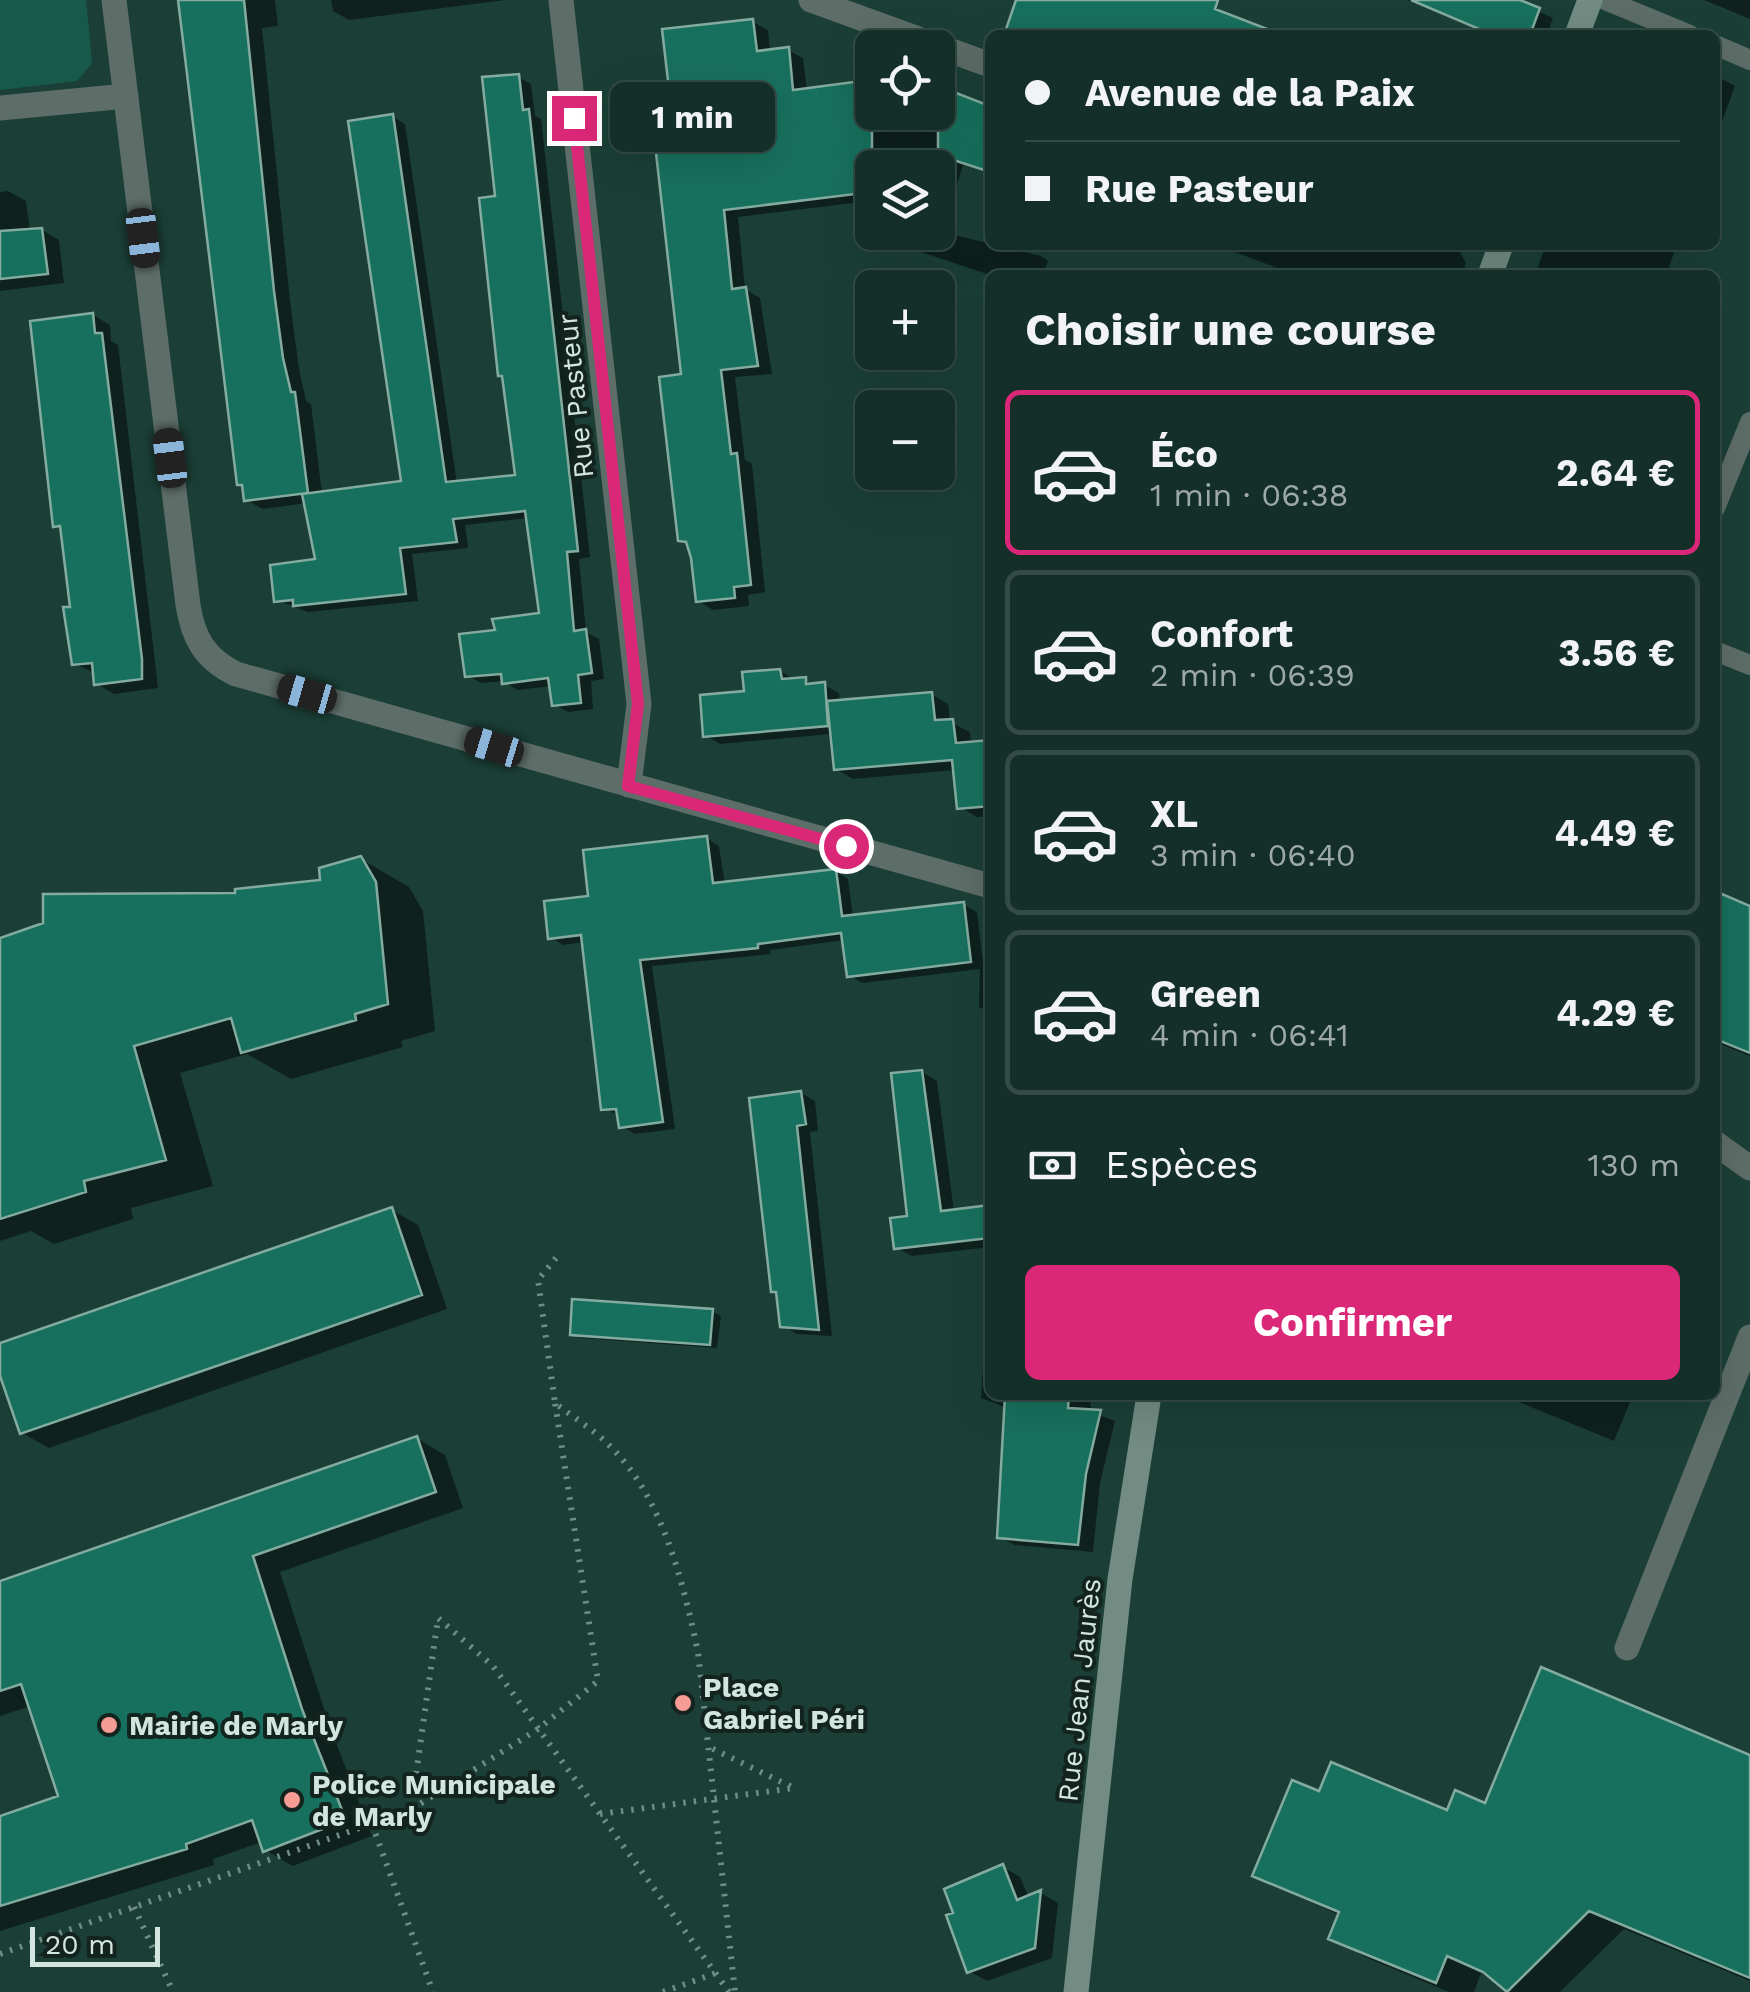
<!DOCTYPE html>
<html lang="fr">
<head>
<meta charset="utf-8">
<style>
  body { margin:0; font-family:"Work Sans",sans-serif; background:#1d3730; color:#f1f3f6; height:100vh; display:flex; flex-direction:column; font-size:38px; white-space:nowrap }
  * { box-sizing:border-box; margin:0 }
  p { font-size:32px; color:#9da9a8 }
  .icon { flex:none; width:55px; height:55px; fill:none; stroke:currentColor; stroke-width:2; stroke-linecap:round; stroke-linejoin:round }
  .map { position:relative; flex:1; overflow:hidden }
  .drawer { position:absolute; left:985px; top:270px; width:735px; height:1130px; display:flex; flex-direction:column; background:#142f28; border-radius:15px; box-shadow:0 10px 40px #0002,0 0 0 2px #334a45 }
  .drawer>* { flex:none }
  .guide { position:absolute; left:985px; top:30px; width:735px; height:220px; border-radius:15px; box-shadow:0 10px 40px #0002,0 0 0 2px #334a45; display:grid; align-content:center; height:220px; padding:0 40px; background:#142f28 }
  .tools { position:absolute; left:855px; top:30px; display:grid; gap:20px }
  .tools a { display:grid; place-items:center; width:100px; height:100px; border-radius:15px; background:#142f28; box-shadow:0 10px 40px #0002,0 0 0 2px #334a45; font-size:50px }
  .scale { position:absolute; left:30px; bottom:25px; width:130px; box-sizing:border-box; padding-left:10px; border:5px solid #d2e6df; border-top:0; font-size:28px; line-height:35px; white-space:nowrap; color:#d2e6df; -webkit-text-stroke:8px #13231e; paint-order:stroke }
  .end { position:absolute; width:45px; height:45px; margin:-22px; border:12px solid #db2777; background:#fff; box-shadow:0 0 0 5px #fff }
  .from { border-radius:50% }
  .bubble { position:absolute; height:70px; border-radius:15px; background:#142f28; box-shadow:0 10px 40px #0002,0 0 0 2px #334a45; font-size:32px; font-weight:700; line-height:70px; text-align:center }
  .car { position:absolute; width:30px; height:60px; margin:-30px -15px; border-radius:12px; box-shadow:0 0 8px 2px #0007; background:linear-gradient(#222 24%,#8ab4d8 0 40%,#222 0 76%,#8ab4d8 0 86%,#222 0) }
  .guide b { display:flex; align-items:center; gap:35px; height:95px; font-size:38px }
  .guide b+b { border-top:2px solid #334a45 }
  .guide i { width:25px; height:25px; background:#f1f3f6 }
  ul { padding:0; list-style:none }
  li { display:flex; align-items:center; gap:30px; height:165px; margin:0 20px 15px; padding:0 20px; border:5px solid #334a45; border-radius:15px }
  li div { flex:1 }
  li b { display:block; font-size:38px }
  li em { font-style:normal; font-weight:700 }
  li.active { border-color:#db2777 }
  li>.icon { width:90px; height:90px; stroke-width:1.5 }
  h2 { padding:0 40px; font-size:45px; line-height:120px }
  .pay { display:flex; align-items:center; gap:25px; height:110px; padding:0 40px; font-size:38px }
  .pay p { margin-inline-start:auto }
  .cta { display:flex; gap:20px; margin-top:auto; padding:20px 40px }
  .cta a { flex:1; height:115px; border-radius:15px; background:#db2777; color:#fff; font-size:40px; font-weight:700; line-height:115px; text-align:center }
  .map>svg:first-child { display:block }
  .green { fill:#175a4b }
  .shadow { fill:#0007 }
  .building { fill:#17705d; stroke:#84ab9f; stroke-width:2.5 }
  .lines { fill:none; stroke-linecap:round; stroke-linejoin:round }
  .path { stroke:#708d85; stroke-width:6; stroke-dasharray:2.5 8; stroke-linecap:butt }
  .service { stroke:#5d6d68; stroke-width:20 }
  .minor { stroke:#5d6d68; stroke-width:25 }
  .secondary { stroke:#728b83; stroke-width:25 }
  .route { stroke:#db2777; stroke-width:12 }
  .poi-dot { fill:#f59c95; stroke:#13231e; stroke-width:4 }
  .labels { text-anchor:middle; stroke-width:8; stroke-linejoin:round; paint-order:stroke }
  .street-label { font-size:28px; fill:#d2e6df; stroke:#13231e }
  .poi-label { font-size:28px; font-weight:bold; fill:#d2e6df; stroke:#13231e; text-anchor:start }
</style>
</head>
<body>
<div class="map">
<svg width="1750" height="1992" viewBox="0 0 1750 1992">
  <rect width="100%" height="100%" fill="#1b3f36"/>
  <path class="green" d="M0 0H86L92 63 77 81 0 90Z"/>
  <path class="shadow" d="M181 0H275L278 26 262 28 290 301 299 369 306 401 311 404 322 494 404 483 392 116 405 124 457 484 517 477 498 198 518 77 531 84 535 116 541 119 590 557 579 559 586 632 599 639 604 679 591 681 593 709 568 712 555 705 552 686 517 690 504 681 481 683 468 676 498 632 542 615 529 518 465 525 468 548 412 554 418 601 308 612 277 600 318 561 307 503 263 509 246 500Z
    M331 0H505L349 20 333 11Z
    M1018 0 1191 3 1278 35H1006Z
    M1407 0H1512L1553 18 1547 35H1494Z
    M1704 0H1750V19Z
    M753 22 768 30 770 52 788 50 803 58 807 91 872 86V112H938V89L982 106 990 83V173L963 165 947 217 938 218V168H872V215L870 201 738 217 745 289 760 298 772 374 735 377 745 460 752 464 765 592 748 595 749 606 713 610 698 601 690 545 680 540 684 376 676 135Z
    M1715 75 1735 86 1715 140Z
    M8 191 26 201 30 231 42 230 59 240 64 283 0 291V192Z
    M938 231 1041 256 1048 261 1043 275H990L906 247 910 232Z
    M1187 245H1207L1204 251Z
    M1216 245H1456L1466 263 1462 275H1296Z
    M1546 245H1677L1666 275H1535Z
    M93 315 110 325 111 341 118 345 158 688 114 694 97 684 95 673 75 664 63 530 55 525Z
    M780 671 796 680 824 685 839 693 840 702 931 694 948 704 950 722 970 732 971 744 990 743V816L977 817 960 807 956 770 853 779 836 769 832 734 720 744 706 736 747 693Z
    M706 838 719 846 725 885 835 871 848 879 853 917 964 905 977 912 984 972 990 973V1012L979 1007 980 969 862 983 849 975 845 940 770 950 771 954 652 966 675 1129 635 1134 621 1126 620 1116 604 1108 584 942 563 945 550 937 590 898Z
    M361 859 409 887 423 911 435 1031 401 1041 403 1047 291 1079 247 1054 180 1073 213 1186 131 1208 133 1219 54 1244 31 1231 0 1241V941L323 882Z
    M1715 894 1750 908V1056L1715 1042Z
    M922 1072 937 1081 954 1212 990 1207V1247L912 1256 897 1248 910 1218Z
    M801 1093 815 1101 818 1131 810 1132 832 1336 797 1334 783 1325 779 1294 773 1291Z
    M392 1210 418 1225 447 1309 49 1448 22 1433 0 1369V1346Z
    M713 1312 721 1316 717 1348 580 1338 572 1333Z
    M986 1321H990V1395H1090L1091 1412 1115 1421 1100 1483 1093 1552 1015 1545 999 1537 1007 1408 981 1398Z
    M1502 1395H1633L1614 1441Z
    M416 1438 445 1455 463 1508 280 1572 330 1727 372 1836 293 1866 265 1850 262 1842 213 1859 214 1865 0 1931V1819L62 1797 31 1706 0 1716V1584Z
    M1750 1757V1981L1624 1929 1560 1992H1508L1481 1973 1474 1992H1449L1365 1957 1332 1938 1341 1916 1256 1875 1320 1794 1448 1813Z
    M1003 1867 1020 1877 1029 1898 1041 1893 1058 1903 1052 1958 987 1981 969 1971Z"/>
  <path class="building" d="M178 0H244L274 291 283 358 291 392H295L308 493 244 501 242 485H237Z
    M1016 0H1218L1215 9 1275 32 1004 35Z
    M1411 0H1520L1540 8 1530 35H1493Z
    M753 19 757 51 789 47 793 90 861 81 863 87 872 86V192L724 210 732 289 746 287 758 366 721 370 731 454 737 453 751 585 734 587 735 598 696 602 691 558 686 542 678 541 659 377 681 374 654 135 674 133 662 29Z
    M519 74 523 110 529 109 578 551 567 552 574 631 586 629 592 673 578 675 581 703 552 706 548 678 502 684 501 674 465 677 459 634 495 630 492 619 539 613 525 511 453 519 457 542 400 548 406 594 293 606V600L274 602 270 565 315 559 302 494 401 481 348 121 393 114 446 482 515 475 502 376H498L479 198 495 196 482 77Z
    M951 91 990 106V172L938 155V112H943Z
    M42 228 48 274 0 279V231Z
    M93 313 95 333H102L142 659V679L94 685 92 663 72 665 63 607H70L60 526 53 527 30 321Z
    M780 669 782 679 806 677V684L825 682 828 726 703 737 700 695 744 691 742 672Z
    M932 692 935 720 953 719 956 743 990 740V806L957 809 952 760 834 770 827 701Z
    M707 836 713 883 836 869 842 916 964 902 971 962 847 977 841 933 758 944V948L640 960 663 1122 619 1128 616 1109 601 1110 581 935 548 939 544 901 588 896 583 850Z
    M361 856 376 882 388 1004 355 1014 356 1020 241 1053 231 1018 134 1046 166 1160 84 1181 86 1192 0 1219V938L43 923V894L235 893V889L320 880 319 868Z
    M1715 891 1750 906V1053L1715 1039Z
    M922 1070 941 1211 990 1205V1238L894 1249 890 1218 907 1216 891 1073Z
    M801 1091 806 1124 797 1126 819 1330 780 1327 776 1292H771L749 1098Z
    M392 1207 422 1295 20 1434 0 1376V1343Z
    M572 1299 713 1309 710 1345 570 1335Z
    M1005 1395H1069L1068 1408 1101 1410 1086 1474 1078 1545 997 1538Z
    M417 1436 436 1492 253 1556 302 1709 346 1820 263 1852 252 1820 186 1844 187 1849 0 1906V1816L58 1796 21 1684 0 1691V1581Z
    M1541 1667 1750 1755V1978L1589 1911 1507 1992 1483 1972 1447 1956 1436 1983 1328 1939 1339 1912 1252 1876 1292 1780 1319 1791 1331 1762 1447 1810 1455 1790 1485 1803Z
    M1003 1864 1017 1900 1041 1890 1035 1948 967 1973 946 1915 953 1913 944 1889Z"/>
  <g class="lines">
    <path class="path" d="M556 1258 538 1280 555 1403C573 1417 594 1430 610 1446 663 1498 683 1582 698 1652L735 1992
      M412 1809 538 1729 598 1681 555 1403
      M600 1814 794 1788 709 1747
      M372 1824 433 1992
      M134 1907 173 1992
      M0 1954 411 1810 438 1618 493 1666 729 1992
      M663 1992 716 1973"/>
    <path class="service" d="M1605 0 1690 35
      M1715 45 1750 60
      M1715 508 1750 422
      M1715 651 1750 665"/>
    <path class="minor" d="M114 0 188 605C193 638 205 659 236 674L990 886
      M561 0 639 704 629 785
      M811 0 990 65
      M0 108 126 96
      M1715 1143 1750 1168
      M1627 1648 1750 1337"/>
    <path class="secondary" d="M1577 35 1590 0
      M1490 275 1501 245
      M1076 1992 1120 1579 1149 1395"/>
  </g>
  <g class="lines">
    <path class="route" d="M574 118 638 704 628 786 846 846"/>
  </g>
  <g class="poi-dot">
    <circle cx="683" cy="1703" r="10"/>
    <circle cx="109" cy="1725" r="10"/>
    <circle cx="292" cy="1800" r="10"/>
  </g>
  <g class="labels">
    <g class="street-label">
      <text transform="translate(575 396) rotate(-96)" y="10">Rue Pasteur</text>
      <text transform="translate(1079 1690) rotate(-84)" y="10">Rue Jean Jaurès</text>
    </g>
    <g class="poi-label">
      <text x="703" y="1697">Place<tspan x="703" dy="32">Gabriel Péri</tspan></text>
      <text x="129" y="1735">Mairie de Marly</text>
      <text x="312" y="1794">Police Municipale<tspan x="312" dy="32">de Marly</tspan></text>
    </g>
  </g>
</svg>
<div class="tools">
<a><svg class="icon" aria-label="locate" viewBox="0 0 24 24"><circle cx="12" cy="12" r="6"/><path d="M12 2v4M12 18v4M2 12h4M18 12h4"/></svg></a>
<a><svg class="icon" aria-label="layers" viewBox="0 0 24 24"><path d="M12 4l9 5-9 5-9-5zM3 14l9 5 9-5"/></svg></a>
<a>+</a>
<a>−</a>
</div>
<div class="scale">20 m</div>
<i class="end from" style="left:846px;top:846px"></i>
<i class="end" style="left:574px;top:118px"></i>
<div class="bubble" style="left:610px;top:82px;width:165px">1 min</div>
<i class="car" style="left:143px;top:238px;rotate:173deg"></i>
<i class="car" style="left:170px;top:458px;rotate:353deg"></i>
<i class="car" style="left:307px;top:694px;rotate:286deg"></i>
<i class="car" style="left:494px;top:747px;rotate:287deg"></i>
<div class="guide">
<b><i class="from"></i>Avenue de la Paix</b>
<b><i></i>Rue Pasteur</b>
</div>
<section class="drawer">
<h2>Choisir une course</h2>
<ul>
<li class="active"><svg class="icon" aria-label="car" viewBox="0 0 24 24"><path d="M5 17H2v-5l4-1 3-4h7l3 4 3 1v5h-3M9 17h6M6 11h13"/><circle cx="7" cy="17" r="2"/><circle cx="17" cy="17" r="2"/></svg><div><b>Éco</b><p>1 min · 06:38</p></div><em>2.64 €</em></li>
<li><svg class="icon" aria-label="car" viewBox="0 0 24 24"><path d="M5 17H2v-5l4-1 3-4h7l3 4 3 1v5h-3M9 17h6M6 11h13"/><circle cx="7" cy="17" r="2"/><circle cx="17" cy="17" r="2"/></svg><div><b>Confort</b><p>2 min · 06:39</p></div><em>3.56 €</em></li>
<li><svg class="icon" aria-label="car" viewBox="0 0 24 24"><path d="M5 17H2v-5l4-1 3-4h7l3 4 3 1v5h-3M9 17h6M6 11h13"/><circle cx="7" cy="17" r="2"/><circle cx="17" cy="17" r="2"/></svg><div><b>XL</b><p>3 min · 06:40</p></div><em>4.49 €</em></li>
<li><svg class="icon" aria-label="car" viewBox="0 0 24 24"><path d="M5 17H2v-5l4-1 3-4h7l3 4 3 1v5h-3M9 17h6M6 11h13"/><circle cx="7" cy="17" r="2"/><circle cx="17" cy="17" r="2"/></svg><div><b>Green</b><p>4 min · 06:41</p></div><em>4.29 €</em></li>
</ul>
<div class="pay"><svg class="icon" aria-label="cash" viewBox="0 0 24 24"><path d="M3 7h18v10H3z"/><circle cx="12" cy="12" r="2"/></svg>Espèces<p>130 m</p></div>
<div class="cta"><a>Confirmer</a></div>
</section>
</div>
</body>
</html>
